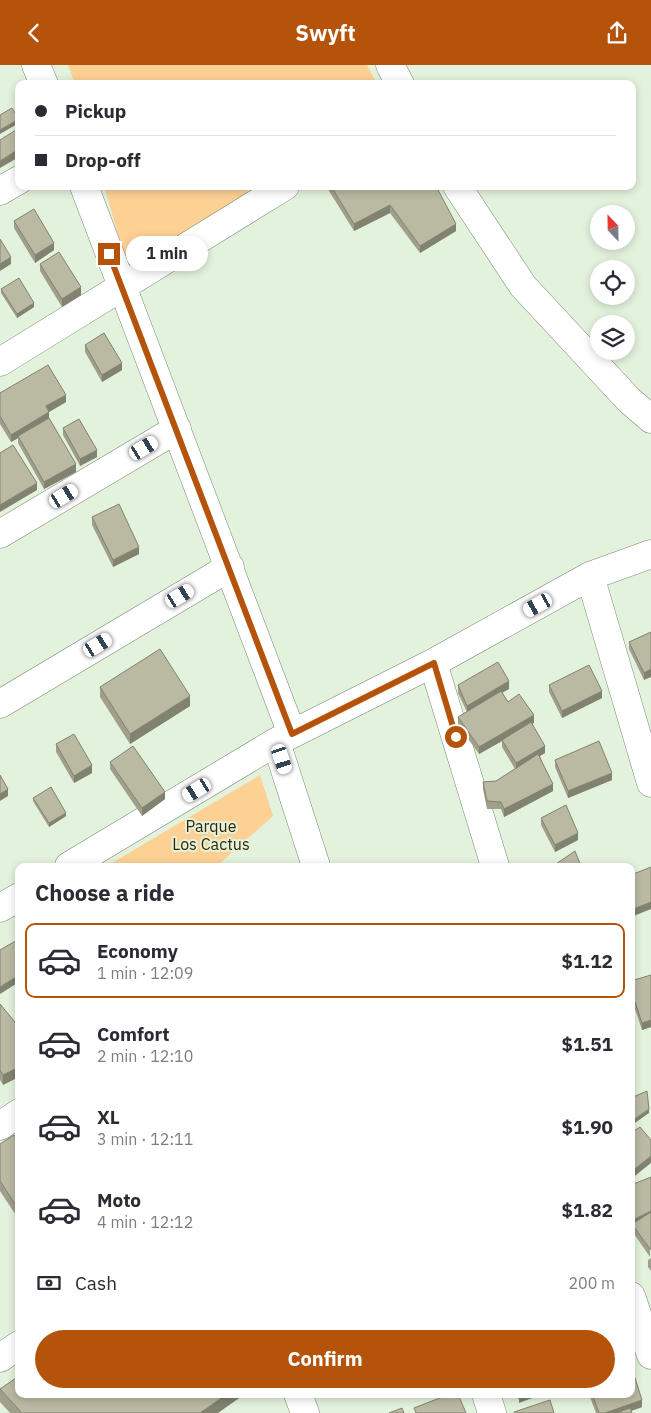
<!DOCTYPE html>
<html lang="en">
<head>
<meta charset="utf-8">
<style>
  body { margin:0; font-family:"IBM Plex Sans",sans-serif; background:#f7f7f7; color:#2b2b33; height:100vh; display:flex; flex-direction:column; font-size:19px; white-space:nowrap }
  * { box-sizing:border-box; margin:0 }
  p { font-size:16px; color:#7c7c81 }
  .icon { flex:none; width:28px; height:28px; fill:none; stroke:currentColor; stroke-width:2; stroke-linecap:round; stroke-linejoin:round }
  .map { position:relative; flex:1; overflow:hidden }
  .panel { position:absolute; left:15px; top:798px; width:620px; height:535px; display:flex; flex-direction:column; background:#fff; border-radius:10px; box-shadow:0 2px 8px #0003 }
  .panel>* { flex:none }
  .banner { position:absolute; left:15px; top:15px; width:621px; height:110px; border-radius:10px; box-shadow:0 2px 8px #0003; display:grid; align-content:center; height:110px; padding:0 20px; background:#fff }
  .needle { width:32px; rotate:338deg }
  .buttons { position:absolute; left:590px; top:140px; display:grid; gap:10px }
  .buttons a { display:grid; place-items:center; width:45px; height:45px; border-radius:50%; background:#fff; box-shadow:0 2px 8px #0003; font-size:25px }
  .end { position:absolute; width:22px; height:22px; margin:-11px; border:6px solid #b45309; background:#fff; box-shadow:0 0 0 2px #fff }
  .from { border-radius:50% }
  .bubble { position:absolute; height:35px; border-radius:18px; background:#fff; box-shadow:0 2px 8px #0003; font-size:16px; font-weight:700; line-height:35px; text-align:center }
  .car { position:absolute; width:15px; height:30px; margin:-15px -8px; border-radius:6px; box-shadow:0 0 4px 1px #0007; background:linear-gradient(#fff 24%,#345 0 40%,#fff 0 76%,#345 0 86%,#fff 0) }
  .banner b { display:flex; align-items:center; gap:18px; height:48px; font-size:19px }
  .banner b+b { border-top:1px solid #e1e1e2 }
  .banner i { width:12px; height:12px; background:#2b2b33 }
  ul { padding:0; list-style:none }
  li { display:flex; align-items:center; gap:15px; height:75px; margin:0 10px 8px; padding:0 10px; border:2px solid transparent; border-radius:10px }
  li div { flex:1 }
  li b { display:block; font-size:19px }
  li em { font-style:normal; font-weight:700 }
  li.selected { border-color:#b45309 }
  li>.icon { width:45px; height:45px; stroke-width:1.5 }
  h2 { padding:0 20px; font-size:22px; line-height:60px }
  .pay { display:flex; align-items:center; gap:12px; height:55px; padding:0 20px; font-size:19px }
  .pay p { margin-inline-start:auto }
  .button { display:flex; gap:10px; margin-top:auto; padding:10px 20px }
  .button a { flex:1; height:58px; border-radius:30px; background:#b45309; color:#fff; font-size:20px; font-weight:700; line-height:58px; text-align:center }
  header { display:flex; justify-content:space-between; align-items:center; height:65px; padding:0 20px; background:#b45309; color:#fff; font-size:22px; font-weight:700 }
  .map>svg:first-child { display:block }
  .green { fill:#fdd194 }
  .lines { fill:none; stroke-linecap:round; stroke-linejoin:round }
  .minor-casing { stroke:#7c8976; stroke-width:29 }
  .minor { stroke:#fff; stroke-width:28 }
  .wall { fill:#a09f8b }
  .shaded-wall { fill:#828271 }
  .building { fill:#bab9a2; stroke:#828271 }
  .route { stroke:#b45309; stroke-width:6 }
  .labels { text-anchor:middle; stroke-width:4; stroke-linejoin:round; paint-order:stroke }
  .park-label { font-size:16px; fill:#3a2501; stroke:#e3f2dd }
</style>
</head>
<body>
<header><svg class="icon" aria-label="back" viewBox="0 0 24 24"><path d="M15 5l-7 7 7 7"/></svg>Swyft<svg class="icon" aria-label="share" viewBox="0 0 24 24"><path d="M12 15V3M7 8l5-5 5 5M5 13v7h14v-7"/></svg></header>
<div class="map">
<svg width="651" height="1348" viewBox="0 0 651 1348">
  <rect width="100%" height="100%" fill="#e3f2dd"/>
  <path class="green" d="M68 0H367L377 19H75Z
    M104 121H253L217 155 130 211Z
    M260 710 273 751 217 801H107Z"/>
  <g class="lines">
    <g class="minor-casing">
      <path id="minor" d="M36 0 44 19
        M390 0 400 19
        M84 121 292 669
        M457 121 523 221 629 335 651 354
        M0 126 19 115
        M0 297 285 121
        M0 469 177 364
        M590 511 651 718
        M433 598 495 801
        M0 639 230 502
        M276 677 316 801
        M69 801 276 677 433 598 590 511 651 489
        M0 843 19 832
        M0 1061 19 1048
        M631 1231 651 1290
        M0 1293 19 1280
        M298 1329 305 1348
        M486 1329 492 1348"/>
    </g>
    <use href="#minor" class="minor"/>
  </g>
  <path class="wall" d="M329 121H436L456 166 420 188 390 148 354 166 329 126Z
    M14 156 54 185 35 198 14 163Z
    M40 199 81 230 62 242 40 206Z
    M1 224 34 242 17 253 1 228Z
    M85 280 122 305 102 317 85 287Z
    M0 328 66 337 49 347V353L76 407 44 424 18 378V373L11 377 0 359Z
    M63 363 97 392 80 401 63 370Z
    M92 452 139 489 113 502 92 460Z
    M651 567 644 615 629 584V577Z
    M458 620 509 624 502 627 508 637 534 658H532L545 688 540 691 553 726 504 752 501 744H487L483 724V717L496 716 515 704 502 682V676L479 689 458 660V652L467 647 458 628Z
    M549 620 602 633 562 653 549 627Z
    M100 622 190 641 130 679 100 632Z
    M56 679 92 708 74 718 56 687Z
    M555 695 612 715 568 733 555 702Z
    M110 697 165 734 142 751 110 704Z
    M33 733 66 751 49 762 33 736Z
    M541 753 578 775 555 787 541 760Z
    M651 910V962L642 965 631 932V916Z
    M0 939 19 962 3 1020 0 1015Z
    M19 1077V1155L0 1126V1079Z
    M651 1112 650 1192 632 1166 631 1120Z
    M651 1193V1206L648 1202V1195Z
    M0 1324 218 1348H10L0 1337Z
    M590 1329H631L642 1342 631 1346 632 1348H596L590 1332Z"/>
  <path class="shaded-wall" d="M19 54V58L0 69V65Z
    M19 84V92L0 103V96Z
    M390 140V148L354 166V159Z
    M456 159V166L420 188V181Z
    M54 178V185L35 198V190Z
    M11 192V199L0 206V199Z
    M81 222V230L62 242V234Z
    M34 238V242L17 253V249Z
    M122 298V305L102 317V310Z
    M66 330V337L49 347V354L18 371V373L11 377V370L46 341Z
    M97 385V392L80 401V394Z
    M76 399V407L44 424V417Z
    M37 418V425L0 447V440Z
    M139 482V489L113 502V495Z
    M651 604V612L644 615V608Z
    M509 616V624L467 648V641Z
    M602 626V633L562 653V646Z
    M190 631V641L130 679V669Z
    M534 650V658L479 689V682Z
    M545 681V688L516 705V698Z
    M92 700V708L74 718V711Z
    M612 708V715L568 733V726Z
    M553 719V726L504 752V744Z
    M8 724V731L0 736V729Z
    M165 727V734L142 751V743Z
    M66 748V751L49 762V758Z
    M578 768V775L555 787V780Z
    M651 837V844L631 852V845Z
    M19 910V917L0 929V922Z
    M651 955V962L642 965V958Z
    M19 1002V1012L3 1020V1010Z
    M649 1044V1048L632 1060V1056Z
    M651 1091V1098L631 1114V1107Z
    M651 1146V1153L632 1159 631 1163V1156Z
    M227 1329H245L218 1348H200Z
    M534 1329H543L519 1338V1334Z
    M642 1335V1342L625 1348H605Z"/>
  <path class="building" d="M12 43 19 54 0 65V50Z
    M16 65 19 70V84L0 96V75Z
    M331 121H436L456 159 420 181 390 140 354 159Z
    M34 144 54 178 35 190 14 156Z
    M0 174 11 192 0 199Z
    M59 187 81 222 62 234 40 199Z
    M19 213 34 238 17 249 1 224Z
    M104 268 122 298 102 310 85 280Z
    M48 300 66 330 46 341 49 347 11 370 0 351V328Z
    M49 353 76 399 44 417 18 371Z
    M79 354 97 385 80 394 63 363Z
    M13 380 37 418 0 440V388Z
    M119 439 139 482 113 495 92 452Z
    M651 567V604L644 608 629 577Z
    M160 584 190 631 130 669 100 622Z
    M498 597 509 616 467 641 458 620Z
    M589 600 602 626 562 646 549 620Z
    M501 626 508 637 519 629 534 650 479 682 458 652Z
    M531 657 545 681 516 698 502 675Z
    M74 669 92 700 74 711 56 679Z
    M599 676 612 708 568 726 555 695Z
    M133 681 165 727 142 743 110 697Z
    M538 689 553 719 504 744 501 737 487 736 483 717 496 716Z
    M0 710 8 724 0 729Z
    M51 722 66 748 49 758 33 733Z
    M566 740 578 768 555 780 541 753Z
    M575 786 581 801H553Z
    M651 802V837L631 845V810Z
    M19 874V910L0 922V885Z
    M651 910V955L642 958 631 925V916Z
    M0 939 19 962V1002L3 1010 0 1005Z
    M647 1026 649 1044 632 1056 631 1033Z
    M640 1062 651 1075V1091L631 1107V1068Z
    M14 1070 19 1077V1145L0 1116V1079Z
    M651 1112V1146L631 1156V1120Z
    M651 1147V1184H650L632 1159Z
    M631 1310H634L642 1335 605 1348H599L592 1329H631Z
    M19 1311V1329H227L200 1348H22L0 1324Z
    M450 1329H458L466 1348H416L414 1343Z
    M517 1329H534L519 1334Z
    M550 1335 554 1348H514V1347Z
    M402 1343 404 1348H389Z
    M630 1343 632 1348H616Z"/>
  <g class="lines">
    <path class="route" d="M109 189 292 669 434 598 456 672"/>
  </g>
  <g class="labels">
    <g class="park-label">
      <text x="211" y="767">Parque<tspan x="211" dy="18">Los Cactus</tspan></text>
    </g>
  </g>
</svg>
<div class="buttons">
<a><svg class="needle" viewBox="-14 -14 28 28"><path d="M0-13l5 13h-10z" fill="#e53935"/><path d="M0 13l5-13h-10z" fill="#7c7c81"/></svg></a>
<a><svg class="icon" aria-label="locate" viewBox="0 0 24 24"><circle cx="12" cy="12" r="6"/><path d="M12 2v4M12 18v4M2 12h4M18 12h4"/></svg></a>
<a><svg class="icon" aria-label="layers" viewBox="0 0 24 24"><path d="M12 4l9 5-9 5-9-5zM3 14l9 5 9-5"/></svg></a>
</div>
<i class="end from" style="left:456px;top:672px"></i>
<i class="end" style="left:109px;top:189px"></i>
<div class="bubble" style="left:126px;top:171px;width:82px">1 min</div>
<i class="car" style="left:144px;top:383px;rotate:59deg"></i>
<i class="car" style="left:64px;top:431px;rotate:59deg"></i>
<i class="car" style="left:180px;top:531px;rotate:59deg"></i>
<i class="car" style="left:538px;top:540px;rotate:241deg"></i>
<i class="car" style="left:98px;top:580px;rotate:59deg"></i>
<i class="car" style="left:282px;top:694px;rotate:162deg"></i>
<i class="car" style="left:197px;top:725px;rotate:239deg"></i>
<div class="banner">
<b><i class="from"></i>Pickup</b>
<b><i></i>Drop-off</b>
</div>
<section class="panel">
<h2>Choose a ride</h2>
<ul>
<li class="selected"><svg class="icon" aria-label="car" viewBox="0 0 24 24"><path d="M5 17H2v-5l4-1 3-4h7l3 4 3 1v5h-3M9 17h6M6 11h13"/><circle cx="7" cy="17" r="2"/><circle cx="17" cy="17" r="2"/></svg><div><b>Economy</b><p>1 min · 12:09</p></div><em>$1.12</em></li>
<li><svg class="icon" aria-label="car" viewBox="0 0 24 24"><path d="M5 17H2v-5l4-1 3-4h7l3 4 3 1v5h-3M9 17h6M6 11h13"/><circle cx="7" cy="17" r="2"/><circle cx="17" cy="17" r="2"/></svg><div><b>Comfort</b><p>2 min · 12:10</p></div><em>$1.51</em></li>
<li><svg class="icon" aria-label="car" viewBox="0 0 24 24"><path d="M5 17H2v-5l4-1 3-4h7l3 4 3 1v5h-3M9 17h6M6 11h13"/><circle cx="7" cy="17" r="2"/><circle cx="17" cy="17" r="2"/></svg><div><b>XL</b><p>3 min · 12:11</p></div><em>$1.90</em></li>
<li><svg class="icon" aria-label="car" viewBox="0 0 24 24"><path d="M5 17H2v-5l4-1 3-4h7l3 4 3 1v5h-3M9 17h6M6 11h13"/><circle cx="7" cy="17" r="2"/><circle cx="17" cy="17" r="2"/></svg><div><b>Moto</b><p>4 min · 12:12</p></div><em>$1.82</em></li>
</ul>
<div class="pay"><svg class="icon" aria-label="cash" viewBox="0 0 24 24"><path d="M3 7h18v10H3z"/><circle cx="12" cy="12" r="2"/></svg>Cash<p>200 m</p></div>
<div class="button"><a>Confirm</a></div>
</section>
</div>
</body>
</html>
